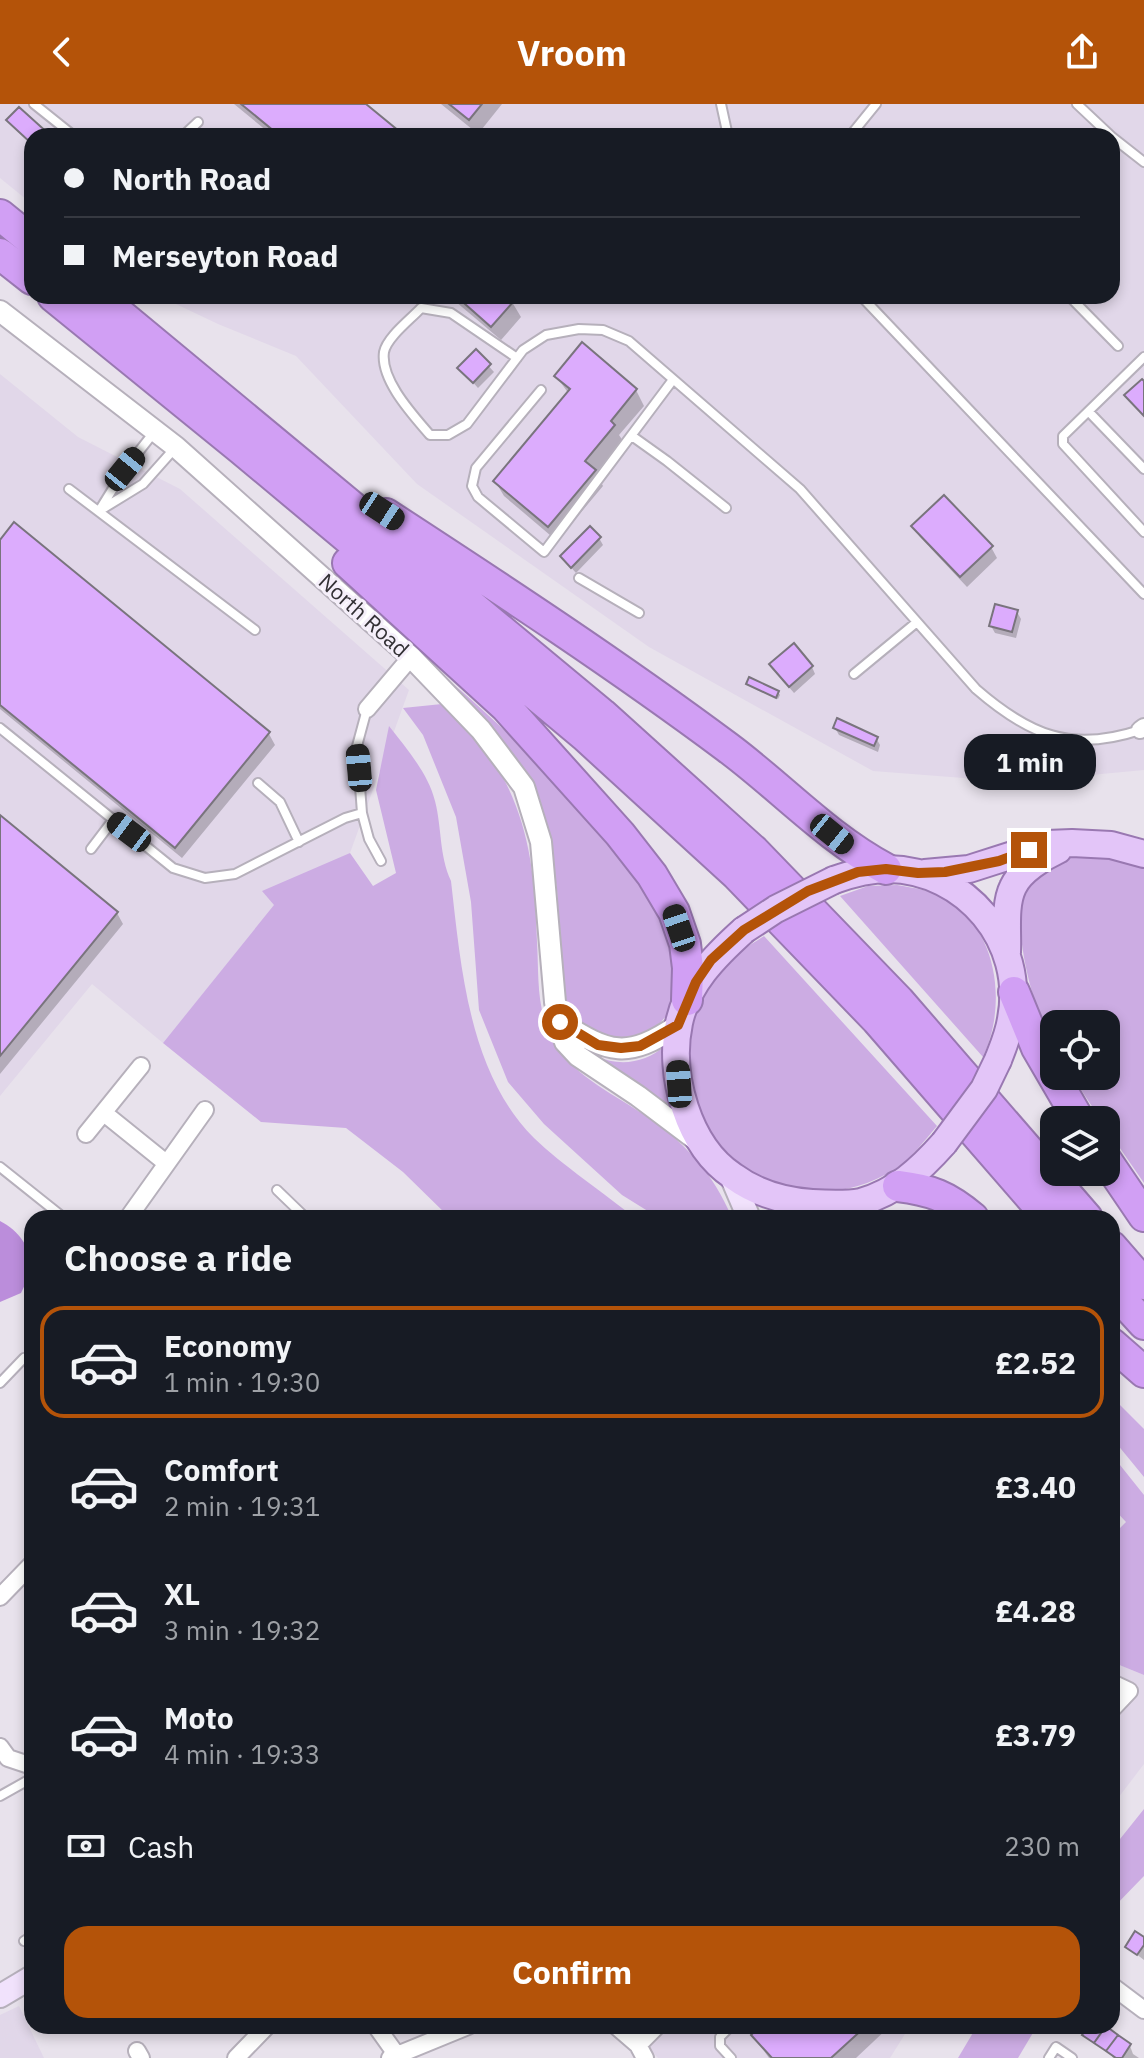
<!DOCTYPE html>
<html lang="en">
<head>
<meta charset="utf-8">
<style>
  body { margin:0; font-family:"IBM Plex Sans",sans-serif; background:#242831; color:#f1f3f6; height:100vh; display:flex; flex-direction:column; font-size:30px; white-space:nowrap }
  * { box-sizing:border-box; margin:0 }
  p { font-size:26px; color:#9ea1a6 }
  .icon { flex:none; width:44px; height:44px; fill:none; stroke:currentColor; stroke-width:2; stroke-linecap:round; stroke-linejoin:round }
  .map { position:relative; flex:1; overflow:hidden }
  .drawer { position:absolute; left:24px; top:1106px; width:1096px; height:824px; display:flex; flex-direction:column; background:#171b24; border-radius:24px; box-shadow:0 4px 12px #0003 }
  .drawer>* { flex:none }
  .guide { position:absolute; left:24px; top:24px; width:1096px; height:176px; border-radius:24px; box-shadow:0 4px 12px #0003; display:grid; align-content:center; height:176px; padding:0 40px; background:#171b24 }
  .buttons { position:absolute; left:1040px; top:906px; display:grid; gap:16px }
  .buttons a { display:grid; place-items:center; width:80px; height:80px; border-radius:16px; background:#171b24; box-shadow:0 4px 12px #0003; font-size:40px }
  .end { position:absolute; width:36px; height:36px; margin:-18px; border:10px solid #b45309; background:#fff; box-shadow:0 0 0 4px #fff }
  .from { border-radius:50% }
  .bubble { position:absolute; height:56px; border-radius:24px; background:#171b24; box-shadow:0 4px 12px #0003; font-size:26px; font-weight:700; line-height:56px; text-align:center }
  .car { position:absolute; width:24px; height:48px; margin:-24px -12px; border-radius:10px; box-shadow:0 0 6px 2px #0007; background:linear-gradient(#222 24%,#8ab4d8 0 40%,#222 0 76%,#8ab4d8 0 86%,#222 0) }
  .guide b { display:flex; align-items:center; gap:28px; height:76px; font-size:30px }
  .guide b+b { border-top:2px solid #363941 }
  .guide i { width:20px; height:20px; background:#f1f3f6 }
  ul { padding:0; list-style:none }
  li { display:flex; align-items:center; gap:24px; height:112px; margin:0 16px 12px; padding:0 24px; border:4px solid transparent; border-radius:24px }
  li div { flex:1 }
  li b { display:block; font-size:30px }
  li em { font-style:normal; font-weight:700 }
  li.active { border-color:#b45309 }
  li>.icon { width:72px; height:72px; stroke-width:1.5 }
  h2 { padding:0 40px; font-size:36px; line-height:96px }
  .pay { display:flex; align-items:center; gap:20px; height:88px; padding:0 40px; font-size:30px }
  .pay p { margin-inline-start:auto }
  .action { display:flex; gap:16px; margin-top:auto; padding:16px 40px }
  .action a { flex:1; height:92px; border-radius:24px; background:#b45309; color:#fff; font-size:32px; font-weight:700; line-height:92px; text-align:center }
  header { display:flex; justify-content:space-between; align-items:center; height:104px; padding:0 40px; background:#b45309; color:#fff; font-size:36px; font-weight:700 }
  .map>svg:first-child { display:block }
  .built { fill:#e1d7e9 }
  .green { fill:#ccace3 }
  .water { fill:#bb8ddb }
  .shadow { fill:#0003 }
  .building { fill:#dcacfd; stroke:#79747d; stroke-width:2 }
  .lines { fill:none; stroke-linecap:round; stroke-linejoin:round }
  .service-casing { stroke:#b6b0bb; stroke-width:12 }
  .minor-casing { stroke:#b6b0bb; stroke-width:20 }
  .tertiary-casing { stroke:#b6b0bb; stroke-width:24 }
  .secondary-casing { stroke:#b6b0bb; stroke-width:26 }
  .primary-casing { stroke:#9978b1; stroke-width:30 }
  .motorway-casing { stroke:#9978b1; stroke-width:34 }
  .service { stroke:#fff; stroke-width:8 }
  .minor { stroke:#fff; stroke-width:16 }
  .tertiary { stroke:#fff; stroke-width:20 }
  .secondary { stroke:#f1e2fc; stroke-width:22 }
  .primary { stroke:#e3c5f8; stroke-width:26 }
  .motorway { stroke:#d19ff4; stroke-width:30 }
  .primary-bridge-casing { stroke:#9978b1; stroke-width:30; stroke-linecap:butt }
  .primary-bridge { stroke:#e3c5f8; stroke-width:26 }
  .route { stroke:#b45309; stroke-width:10 }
  .labels { text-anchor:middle; stroke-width:6; stroke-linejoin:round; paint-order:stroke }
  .street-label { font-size:22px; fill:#323034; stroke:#f5effa }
</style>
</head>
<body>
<header><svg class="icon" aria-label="back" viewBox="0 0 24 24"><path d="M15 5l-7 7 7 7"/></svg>Vroom<svg class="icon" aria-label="share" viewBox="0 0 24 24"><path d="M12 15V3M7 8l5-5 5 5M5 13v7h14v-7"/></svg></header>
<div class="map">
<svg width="1144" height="1954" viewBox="0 0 1144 1954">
  <rect width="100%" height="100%" fill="#e8e2ec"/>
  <path class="built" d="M0 0H1144V666L1015 678 873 667 649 543 417 380 296 252 218 220 159 192H1112V32H32V100L0 74Z
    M0 270 78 333 180 385 409 586 350 749 275 801 163 939 92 880 0 992Z
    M1112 1558 1144 1571V1660L1112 1702Z
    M19 1902 44 1954H0V1911Z
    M629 1922H926L923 1926 905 1930 890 1954H658Z"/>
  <path class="green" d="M452 579C520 637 581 702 636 773 645 786 663 802 668 817 672 829 680 871 678 883 668 945 590 953 564 896L557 786 551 742 514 654Z
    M442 600C452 609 464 618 473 628 526 694 535 757 537 838 539 872 536 901 551 933 569 969 610 988 643 1010 683 1036 714 1070 732 1114H659L622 1091 544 1020 508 978 479 906 471 798 456 713 423 631 403 604Z
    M389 622C406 644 428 669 435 697 442 724 439 751 451 777 461 864 469 969 534 1034 562 1061 604 1089 635 1114H450L403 1068 346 1024 261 1018 163 939 274 801 262 787 350 749 373 782 396 769 376 686Z
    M1081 750 1103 751 1144 764V1079L1106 1024V1016H1101L1072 972H1106V920H1054V942C1034 911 1004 805 1031 773 1041 761 1066 752 1081 750Z
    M897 781C913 784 931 786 945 794 999 826 1007 902 983 953L840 792 868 782Z
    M764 832 937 1022C924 1037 911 1055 895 1065 791 1131 668 1042 691 924 695 905 703 883 715 869 728 854 747 843 764 832Z
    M664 942 666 981 675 1012 592 958 597 952C618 963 647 959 664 942Z
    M1112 1293 1144 1325V1373L1112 1334Z
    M1112 1351 1144 1391V1571L1112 1558V1432L1126 1418 1112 1403Z
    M1144 1705V1772L1112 1805V1745Z
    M977 1922H1037L1018 1954H958Z"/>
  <path class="water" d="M0 1117C30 1133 37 1159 21 1189L0 1198Z"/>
  <path class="shadow" d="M234 0H363L401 32H273Z
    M441 0H502L478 30Z
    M449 192H505L512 198 521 213 501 236Z
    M476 248 494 268 478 284 460 264Z
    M556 272 636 286 644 302 619 331 623 337 596 369 603 382 557 437 504 392 495 377 569 290Z
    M15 421 269 630 275 641 182 754 0 605V439Z
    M913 422 991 443 997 454 967 483 920 433Z
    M599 434 603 441 576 469 562 453Z
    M1017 508 1021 515 1016 534 995 529 991 522Z
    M812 563 815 570 794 589 776 568Z
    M748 580 778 588 780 591 778 595Z
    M835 624 876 634 880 641 878 648 839 631Z
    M0 714 117 809 123 820 0 970Z
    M1144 1836V1856L1127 1843Z
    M763 1922H890L856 1954H769L753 1931Z
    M1102 1922 1130 1942 1133 1950 1139 1954H1113L1109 1947 1073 1923Z"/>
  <path class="building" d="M241 0H366L405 32H280Z
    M449 0H482L469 16Z
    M19 3 50 31 49 32H32V40L6 16Z
    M456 192H508L514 197 491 223Z
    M582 238 637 285 611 317 615 321 585 357 596 366 548 423 493 377 570 285 554 272Z
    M476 245 491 260 473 279 457 264Z
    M1142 275 1144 277V312L1124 291Z
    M944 391 993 442 960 473 911 422Z
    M14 418 270 628 175 744 0 601V436Z
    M590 422 601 433 571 464 560 452Z
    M995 500 1018 506 1012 528 989 522Z
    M794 539 813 562 789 583 769 560Z
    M749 573 779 587 776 594 746 580Z
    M837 614 878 633 874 642 833 624Z
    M0 711 118 808 0 952Z
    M1135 1827 1144 1833V1841L1137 1851 1125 1843Z
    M760 1922H866L831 1954H772L751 1931Z
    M1089 1922H1106L1094 1939 1082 1931Z
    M1106 1922 1118 1931 1106 1947 1094 1939Z
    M1118 1931 1131 1940 1122 1954H1116L1106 1947Z"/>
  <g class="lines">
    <g class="service-casing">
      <path id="service" d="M34 0 74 32
        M721 0 728 32
        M1077 0 1111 32
        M183 32 198 18
        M850 32 876 0
        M1112 33 1144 58
        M861 192 1144 490
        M1069 192 1118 242
        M1144 253 1063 332V340L1144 428
        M517 254 451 209 421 204C411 215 387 233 384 248 380 276 413 311 430 331H448L467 320 523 246 546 231 579 225 603 226 629 237 800 385 976 585C1029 631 1071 649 1140 626
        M541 286 476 364 472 382 478 393 544 448 672 277
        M1089 308 1144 365
        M155 327 125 365 99 407 143 380 175 344
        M632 332 667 357 726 404
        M69 385 255 526
        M579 474 639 509
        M854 570 917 518
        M367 605 357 642 362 709 369 735 381 757
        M0 624 173 764 205 774 235 770 345 714 362 709
        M258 679 280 698 299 738
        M91 745 113 716
        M0 1063 64 1114
        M277 1086 306 1114
        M0 1279 24 1254
        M0 1692 32 1674
        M24 1837 32 1832
        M731 1954 720 1942V1933L731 1922
        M1049 1954 1056 1943 1072 1954"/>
    </g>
    <g class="minor-casing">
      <path id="minor" d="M367 605 411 553
        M1140 626 1144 623
        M104 1009 166 1059
        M86 1030 141 962
        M128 1114 205 1006
        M0 1493 32 1460
        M1112 1579 1129 1587 1112 1605
        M0 1643 8 1654 32 1662
        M1112 1882 1144 1906
        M376 1922 396 1950
        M616 1922 638 1941 645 1954
        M638 1941 657 1922
        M137 1947 141 1954
        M236 1954 267 1922
        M390 1954 468 1922"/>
    </g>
    <g class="tertiary-casing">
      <path id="tertiary" d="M0 207 176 343 411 553 481 626 524 683 541 738 555 898 565 938 578 952 638 992 699 1038
        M560 918C609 949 627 956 678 921"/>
    </g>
    <g class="secondary-casing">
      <path id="secondary" d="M731 1072 749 1114
        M0 1892 32 1873"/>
    </g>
    <g class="primary-casing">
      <path id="primary" d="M925 769 969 765 1047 740 1072 739 1111 741 1144 750
        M834 776C851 770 869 765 888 765 966 766 1026 838 1011 915 1009 929 1003 943 998 956
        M744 826C715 852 687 880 679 919 668 971 688 1042 733 1072 756 1089 784 1097 812 1099 828 1100 845 1101 861 1098 896 1088 920 1066 944 1039
        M1007 848C1008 829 1004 801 1013 783 1020 767 1043 753 1058 746"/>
    </g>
    <g class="motorway-casing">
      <path id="motorway" d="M0 111 32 137
        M0 150 32 175
        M53 192 240 344 585 632 737 771 877 916 1049 1114
        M98 192 602 610 754 747 899 897 1087 1114
        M386 410C501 485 617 561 727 643 781 683 826 733 886 765
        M348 459 506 603 620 730 652 771 674 808 685 840 688 864 687 896
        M1014 888 1037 944 1079 1016
        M1106 1056 1144 1112
        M898 1082C931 1086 947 1092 973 1114
        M1112 1143 1144 1180
        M1112 1185 1144 1220
        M1112 1240 1144 1268"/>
    </g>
    <use href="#service" class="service"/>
    <use href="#minor" class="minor"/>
    <use href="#tertiary" class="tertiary"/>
    <use href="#secondary" class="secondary"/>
    <use href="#primary" class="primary"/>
    <use href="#motorway" class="motorway"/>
    <g class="primary-bridge-casing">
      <path id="primary-bridge" d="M744 826 776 805 834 776
        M944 1039 984 985 998 956"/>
    </g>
    <use href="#primary-bridge" class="primary-bridge"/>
  </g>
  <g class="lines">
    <path class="route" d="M560 918 598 941 621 944 640 942 678 921 696 878 711 856 744 826 808 787 858 768 886 765 918 769 945 768 999 757 1029 746"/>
  </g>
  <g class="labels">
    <g class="street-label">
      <text transform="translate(364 511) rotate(42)" y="8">North Road</text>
    </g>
  </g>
</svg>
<div class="buttons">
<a><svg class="icon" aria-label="locate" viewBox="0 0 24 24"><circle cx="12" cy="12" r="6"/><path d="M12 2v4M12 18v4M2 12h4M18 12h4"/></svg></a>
<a><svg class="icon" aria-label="layers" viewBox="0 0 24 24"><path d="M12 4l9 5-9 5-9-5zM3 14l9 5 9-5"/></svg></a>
</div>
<i class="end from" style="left:560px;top:918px"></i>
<i class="end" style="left:1029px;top:746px"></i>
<div class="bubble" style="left:964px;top:630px;width:132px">1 min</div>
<i class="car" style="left:125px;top:365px;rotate:39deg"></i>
<i class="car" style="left:382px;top:407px;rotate:123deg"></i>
<i class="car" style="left:359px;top:664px;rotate:355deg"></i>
<i class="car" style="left:129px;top:728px;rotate:307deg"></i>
<i class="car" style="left:832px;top:730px;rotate:129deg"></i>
<i class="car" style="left:679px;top:824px;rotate:341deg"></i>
<i class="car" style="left:679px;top:980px;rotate:356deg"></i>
<div class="guide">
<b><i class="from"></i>North Road</b>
<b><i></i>Merseyton Road</b>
</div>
<section class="drawer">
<h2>Choose a ride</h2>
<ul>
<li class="active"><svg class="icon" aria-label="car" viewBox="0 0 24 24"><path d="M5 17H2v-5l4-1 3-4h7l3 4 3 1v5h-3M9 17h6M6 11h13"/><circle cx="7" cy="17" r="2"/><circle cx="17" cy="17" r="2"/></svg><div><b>Economy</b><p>1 min · 19:30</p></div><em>£2.52</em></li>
<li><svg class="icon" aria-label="car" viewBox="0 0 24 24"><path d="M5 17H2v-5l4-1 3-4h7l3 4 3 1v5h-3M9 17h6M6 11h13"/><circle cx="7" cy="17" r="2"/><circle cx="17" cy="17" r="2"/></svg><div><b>Comfort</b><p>2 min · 19:31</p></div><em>£3.40</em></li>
<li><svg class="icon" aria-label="car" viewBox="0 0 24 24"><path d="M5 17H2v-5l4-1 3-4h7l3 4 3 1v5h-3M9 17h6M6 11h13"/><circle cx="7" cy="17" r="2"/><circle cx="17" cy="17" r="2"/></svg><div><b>XL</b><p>3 min · 19:32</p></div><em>£4.28</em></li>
<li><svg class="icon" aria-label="car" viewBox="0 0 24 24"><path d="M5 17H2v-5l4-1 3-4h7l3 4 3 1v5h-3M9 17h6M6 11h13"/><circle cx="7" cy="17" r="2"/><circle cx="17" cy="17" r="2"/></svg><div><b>Moto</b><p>4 min · 19:33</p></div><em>£3.79</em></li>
</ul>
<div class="pay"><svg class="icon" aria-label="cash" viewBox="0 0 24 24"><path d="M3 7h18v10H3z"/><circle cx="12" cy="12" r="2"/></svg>Cash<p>230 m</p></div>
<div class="action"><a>Confirm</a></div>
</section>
</div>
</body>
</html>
